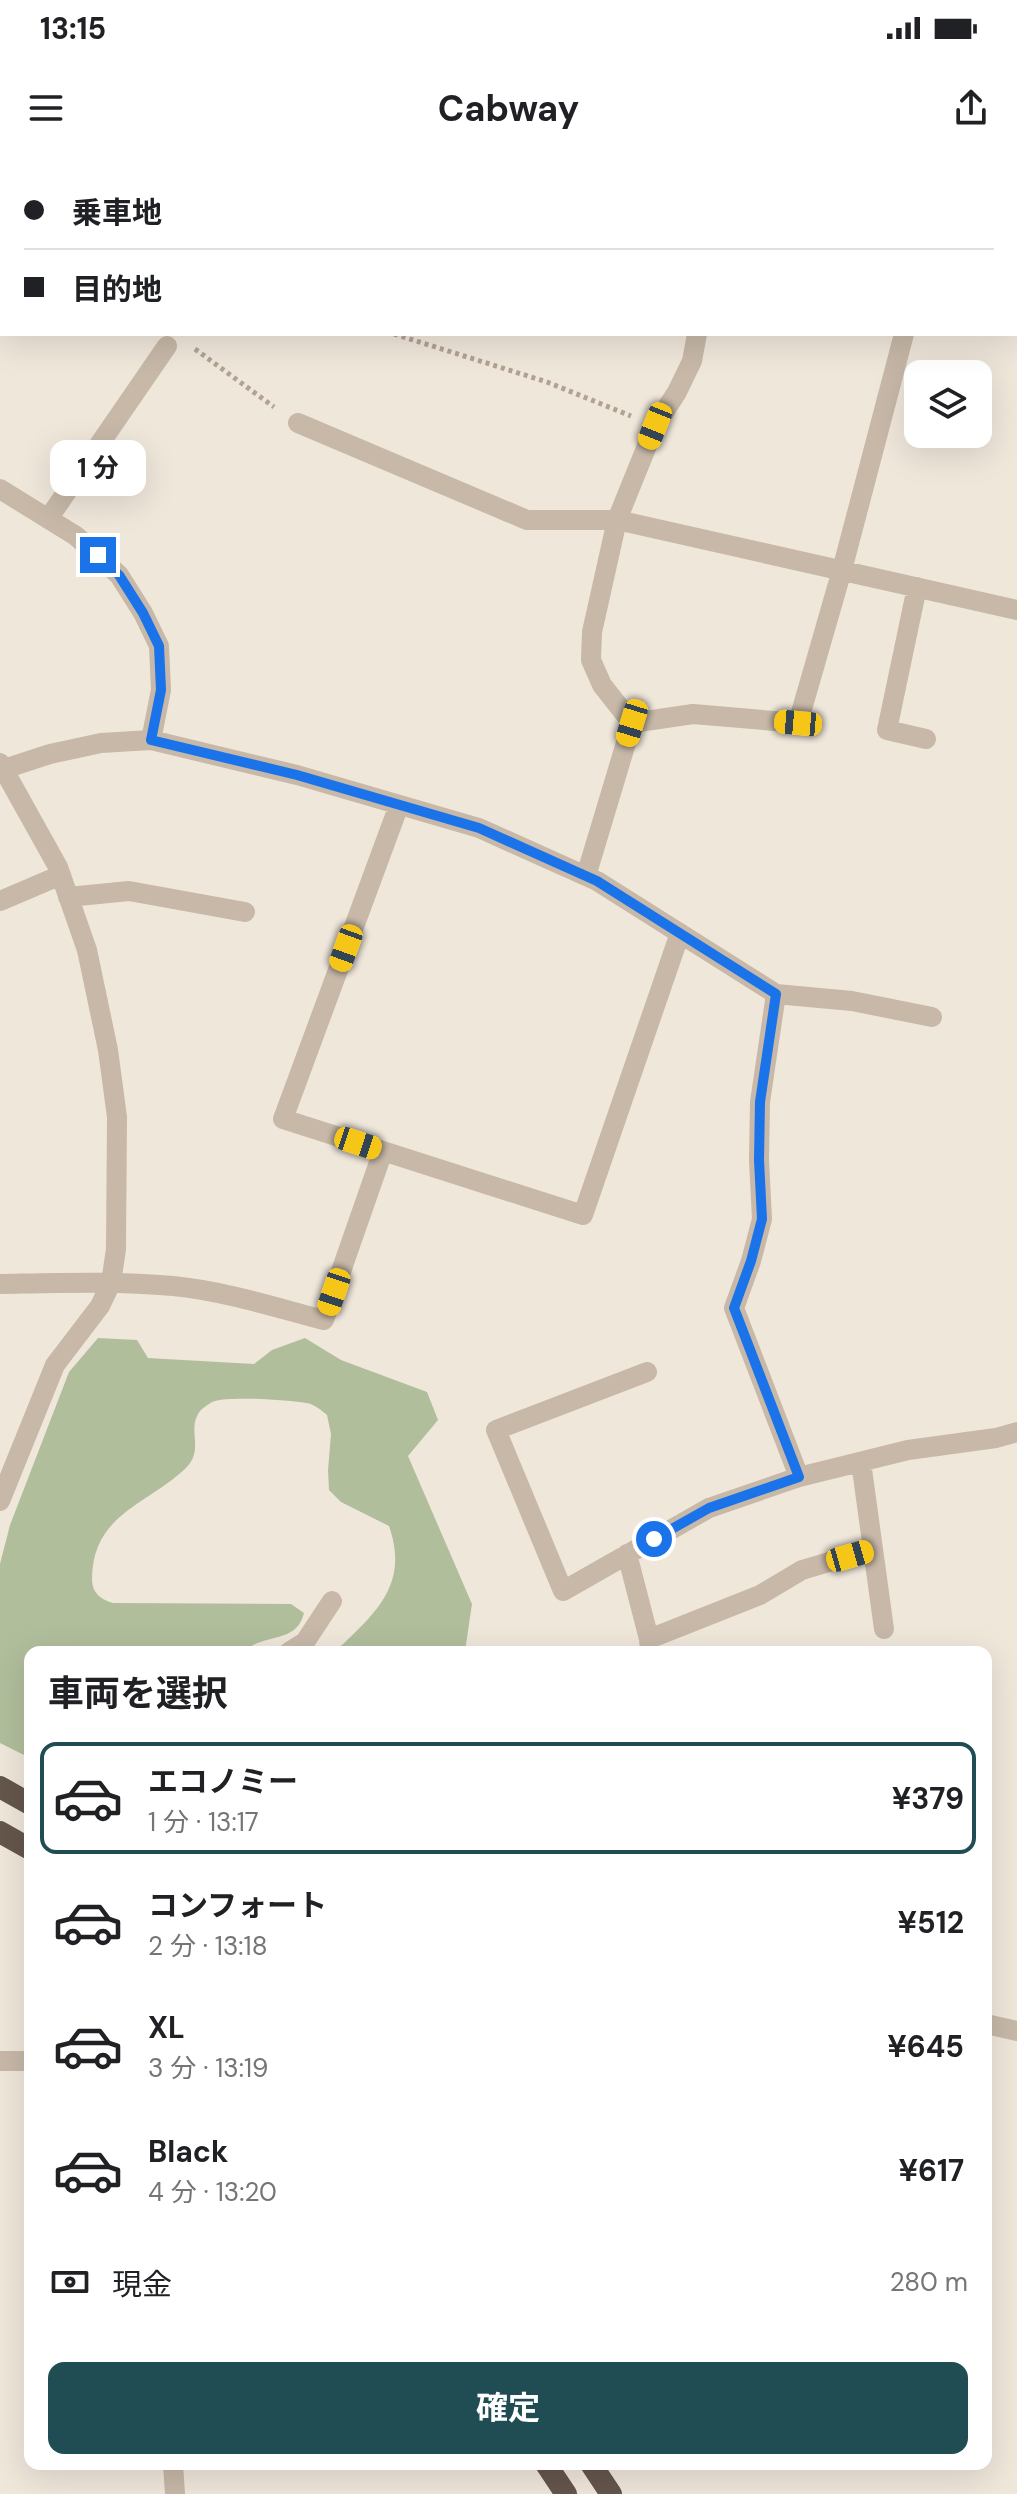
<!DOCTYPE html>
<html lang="ja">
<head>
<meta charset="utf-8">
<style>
  body { margin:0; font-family:"DM Sans","Noto Sans JP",sans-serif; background:#f2f2f2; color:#202124; height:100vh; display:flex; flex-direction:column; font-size:30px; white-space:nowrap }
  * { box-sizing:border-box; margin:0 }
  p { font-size:26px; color:#757577 }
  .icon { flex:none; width:44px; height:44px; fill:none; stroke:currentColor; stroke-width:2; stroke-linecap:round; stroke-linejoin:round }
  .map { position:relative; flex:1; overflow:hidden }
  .panel { position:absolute; left:24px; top:1486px; width:968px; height:824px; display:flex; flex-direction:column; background:#fff; border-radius:16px; box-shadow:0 8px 32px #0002 }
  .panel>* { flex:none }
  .hud { position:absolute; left:0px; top:0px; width:1018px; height:176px; box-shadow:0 8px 32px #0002; display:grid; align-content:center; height:176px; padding:0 24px; background:#fff }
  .fabs { position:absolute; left:904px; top:200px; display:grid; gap:16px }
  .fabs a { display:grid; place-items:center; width:88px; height:88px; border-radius:16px; background:#fff; box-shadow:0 8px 32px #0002; font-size:40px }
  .end { position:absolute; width:36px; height:36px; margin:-18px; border:10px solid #1a73e8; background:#fff; box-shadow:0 0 0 4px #fff }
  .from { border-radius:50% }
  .bubble { position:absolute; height:56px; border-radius:16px; background:#fff; box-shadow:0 8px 32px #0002; font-size:26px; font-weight:700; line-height:56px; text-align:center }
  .car { position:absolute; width:24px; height:48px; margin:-24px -12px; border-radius:10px; box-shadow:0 0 6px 2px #0007; background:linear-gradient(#f5c518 24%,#345 0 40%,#f5c518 0 76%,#345 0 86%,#f5c518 0) }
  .hud b { display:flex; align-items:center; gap:28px; height:76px; font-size:30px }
  .hud b+b { border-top:2px solid #e0e0e0 }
  .hud i { width:20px; height:20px; background:#202124 }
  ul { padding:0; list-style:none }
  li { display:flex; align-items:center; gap:24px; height:112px; margin:0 16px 12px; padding:0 8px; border:4px solid transparent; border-radius:16px }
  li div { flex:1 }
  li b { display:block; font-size:30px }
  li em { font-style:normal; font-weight:700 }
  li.on { border-color:#204d53 }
  li>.icon { width:72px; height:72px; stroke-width:1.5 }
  h2 { padding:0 24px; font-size:36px; line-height:96px }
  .pay { display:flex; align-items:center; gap:20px; height:88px; padding:0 24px; font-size:30px }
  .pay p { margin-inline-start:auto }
  .button { display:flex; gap:16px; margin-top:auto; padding:16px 24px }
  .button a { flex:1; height:92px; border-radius:16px; background:#204d53; color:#fff; font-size:32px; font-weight:700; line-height:92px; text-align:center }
  .status { display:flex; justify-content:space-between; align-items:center; height:56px; padding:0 40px; background:#fff; direction:ltr }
  .status svg { height:22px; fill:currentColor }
  header { display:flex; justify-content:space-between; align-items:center; height:104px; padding:0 24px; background:#fff; font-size:36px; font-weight:700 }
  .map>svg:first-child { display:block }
  .green { fill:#b1be9c }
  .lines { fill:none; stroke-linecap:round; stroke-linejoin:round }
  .path { stroke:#b3a292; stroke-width:5; stroke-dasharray:4 4; stroke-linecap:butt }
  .minor { stroke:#c7b8a8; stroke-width:20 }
  .trunk { stroke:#65564c; stroke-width:22 }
  .route { stroke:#1a73e8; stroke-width:10 }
</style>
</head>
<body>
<div class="status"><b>13:15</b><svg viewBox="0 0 49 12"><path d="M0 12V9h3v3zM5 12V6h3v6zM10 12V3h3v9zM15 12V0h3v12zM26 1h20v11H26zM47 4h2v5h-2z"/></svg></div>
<header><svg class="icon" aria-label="menu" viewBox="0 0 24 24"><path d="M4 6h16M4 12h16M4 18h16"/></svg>Cabway<svg class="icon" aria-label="share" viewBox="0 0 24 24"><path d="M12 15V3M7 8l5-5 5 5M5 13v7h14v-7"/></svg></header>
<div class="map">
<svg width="1017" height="2334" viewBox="0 0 1017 2334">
  <rect width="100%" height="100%" fill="#f0e7db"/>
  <path class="green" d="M98 1178 137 1180 148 1198 254 1204 272 1190 305 1178 341 1200 427 1232 438 1260 408 1296 472 1444 465 1491 335 1492C374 1454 410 1426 389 1366L341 1342 329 1330 328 1310 331 1274 327 1255C321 1250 314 1244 306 1243 289 1240 230 1236 215 1241 211 1242 203 1248 200 1251 186 1270 205 1289 186 1308 147 1345 93 1354 92 1418 92 1433 100 1439 113 1443L291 1444 304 1453C296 1485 264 1472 244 1492H30V1598L0 1583V1404L10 1365 69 1212Z"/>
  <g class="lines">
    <path class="path" d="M405 0 406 2
      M394 174 547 222 631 256
      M195 189 274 247"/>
    <path class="minor" d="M694 0V2
      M835 0 839 2
      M589 2V0
      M1016 88H1017
      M298 263 527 360H617L1017 450
      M0 329 76 376 119 415 143 453 159 486 161 530 151 580
      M48 359 167 186
      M917 427 887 570 926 579
      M632 563 602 525 591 500 592 472 617 360 655 266 677 232 692 201 697 174
      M0 603 58 707 87 790 108 890 117 957 116 1089 111 1123 100 1146 55 1205 0 1341
      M4 609 50 594 101 583 151 580 297 615 479 668 597 721 776 834 760 942 759 1000 762 1059 751 1101 734 1148 799 1317
      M399 645 283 959 583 1055 680 773
      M586 716 632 563 693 554 798 563 842 410 904 174
      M68 737 129 731 245 752
      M0 741 61 715
      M776 834 852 841 932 857
      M0 1124C58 1123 116 1121 173 1126 224 1131 274 1147 324 1160L383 991
      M647 1212 496 1270 563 1431 709 1348 799 1317 908 1290 996 1278 1017 1272
      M861 1302 884 1469
      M627 1394 649 1479 650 1491
      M649 1479 760 1435 802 1410 873 1389
      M289 1492 305 1482 332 1441
      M986 1864 1017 1871
      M0 1901H30
      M173 2304 175 2334"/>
    <path class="trunk" d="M0 1627 30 1644
      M0 1672 30 1689
      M546 2304 566 2334
      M591 2304 611 2334"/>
  </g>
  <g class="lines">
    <path class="route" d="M98 395 119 415 143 453 159 486 161 530 151 580 297 615 479 668 597 721 776 834 760 942 759 1000 762 1059 751 1101 734 1148 799 1317 709 1348 654 1379"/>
  </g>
</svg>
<div class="fabs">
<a><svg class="icon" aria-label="layers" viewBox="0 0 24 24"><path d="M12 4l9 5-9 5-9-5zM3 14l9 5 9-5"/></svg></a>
</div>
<i class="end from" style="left:654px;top:1379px"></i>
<i class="end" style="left:98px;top:395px"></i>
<div class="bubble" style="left:50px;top:280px;width:96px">1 分</div>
<i class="car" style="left:655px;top:266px;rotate:202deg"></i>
<i class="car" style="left:632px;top:563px;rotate:197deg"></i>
<i class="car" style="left:798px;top:563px;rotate:275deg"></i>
<i class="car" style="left:346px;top:788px;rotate:200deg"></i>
<i class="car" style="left:358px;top:983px;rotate:108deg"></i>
<i class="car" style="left:334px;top:1132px;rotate:199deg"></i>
<i class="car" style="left:850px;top:1396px;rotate:74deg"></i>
<div class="hud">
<b><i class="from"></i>乗車地</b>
<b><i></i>目的地</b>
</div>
<section class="panel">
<h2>車両を選択</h2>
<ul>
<li class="on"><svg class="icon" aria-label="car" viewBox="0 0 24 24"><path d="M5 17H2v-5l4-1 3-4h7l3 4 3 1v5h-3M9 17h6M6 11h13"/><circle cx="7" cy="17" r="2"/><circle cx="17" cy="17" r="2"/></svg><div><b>エコノミー</b><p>1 分 · 13:17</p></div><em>¥379</em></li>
<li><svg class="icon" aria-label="car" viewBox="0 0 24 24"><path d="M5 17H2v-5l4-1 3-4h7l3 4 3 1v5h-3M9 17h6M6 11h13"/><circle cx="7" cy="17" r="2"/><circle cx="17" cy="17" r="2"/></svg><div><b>コンフォート</b><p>2 分 · 13:18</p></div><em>¥512</em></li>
<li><svg class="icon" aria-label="car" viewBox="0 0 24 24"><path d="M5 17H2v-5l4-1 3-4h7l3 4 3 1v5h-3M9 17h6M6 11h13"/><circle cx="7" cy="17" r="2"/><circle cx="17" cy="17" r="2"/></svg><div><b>XL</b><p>3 分 · 13:19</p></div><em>¥645</em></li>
<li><svg class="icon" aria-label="car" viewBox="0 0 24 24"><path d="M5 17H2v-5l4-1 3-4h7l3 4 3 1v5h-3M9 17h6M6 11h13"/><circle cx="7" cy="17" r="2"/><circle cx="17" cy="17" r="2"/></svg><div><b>Black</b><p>4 分 · 13:20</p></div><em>¥617</em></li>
</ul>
<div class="pay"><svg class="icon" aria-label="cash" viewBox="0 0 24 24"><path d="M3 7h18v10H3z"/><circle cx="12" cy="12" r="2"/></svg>現金<p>280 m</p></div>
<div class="button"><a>確定</a></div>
</section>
</div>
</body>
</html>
